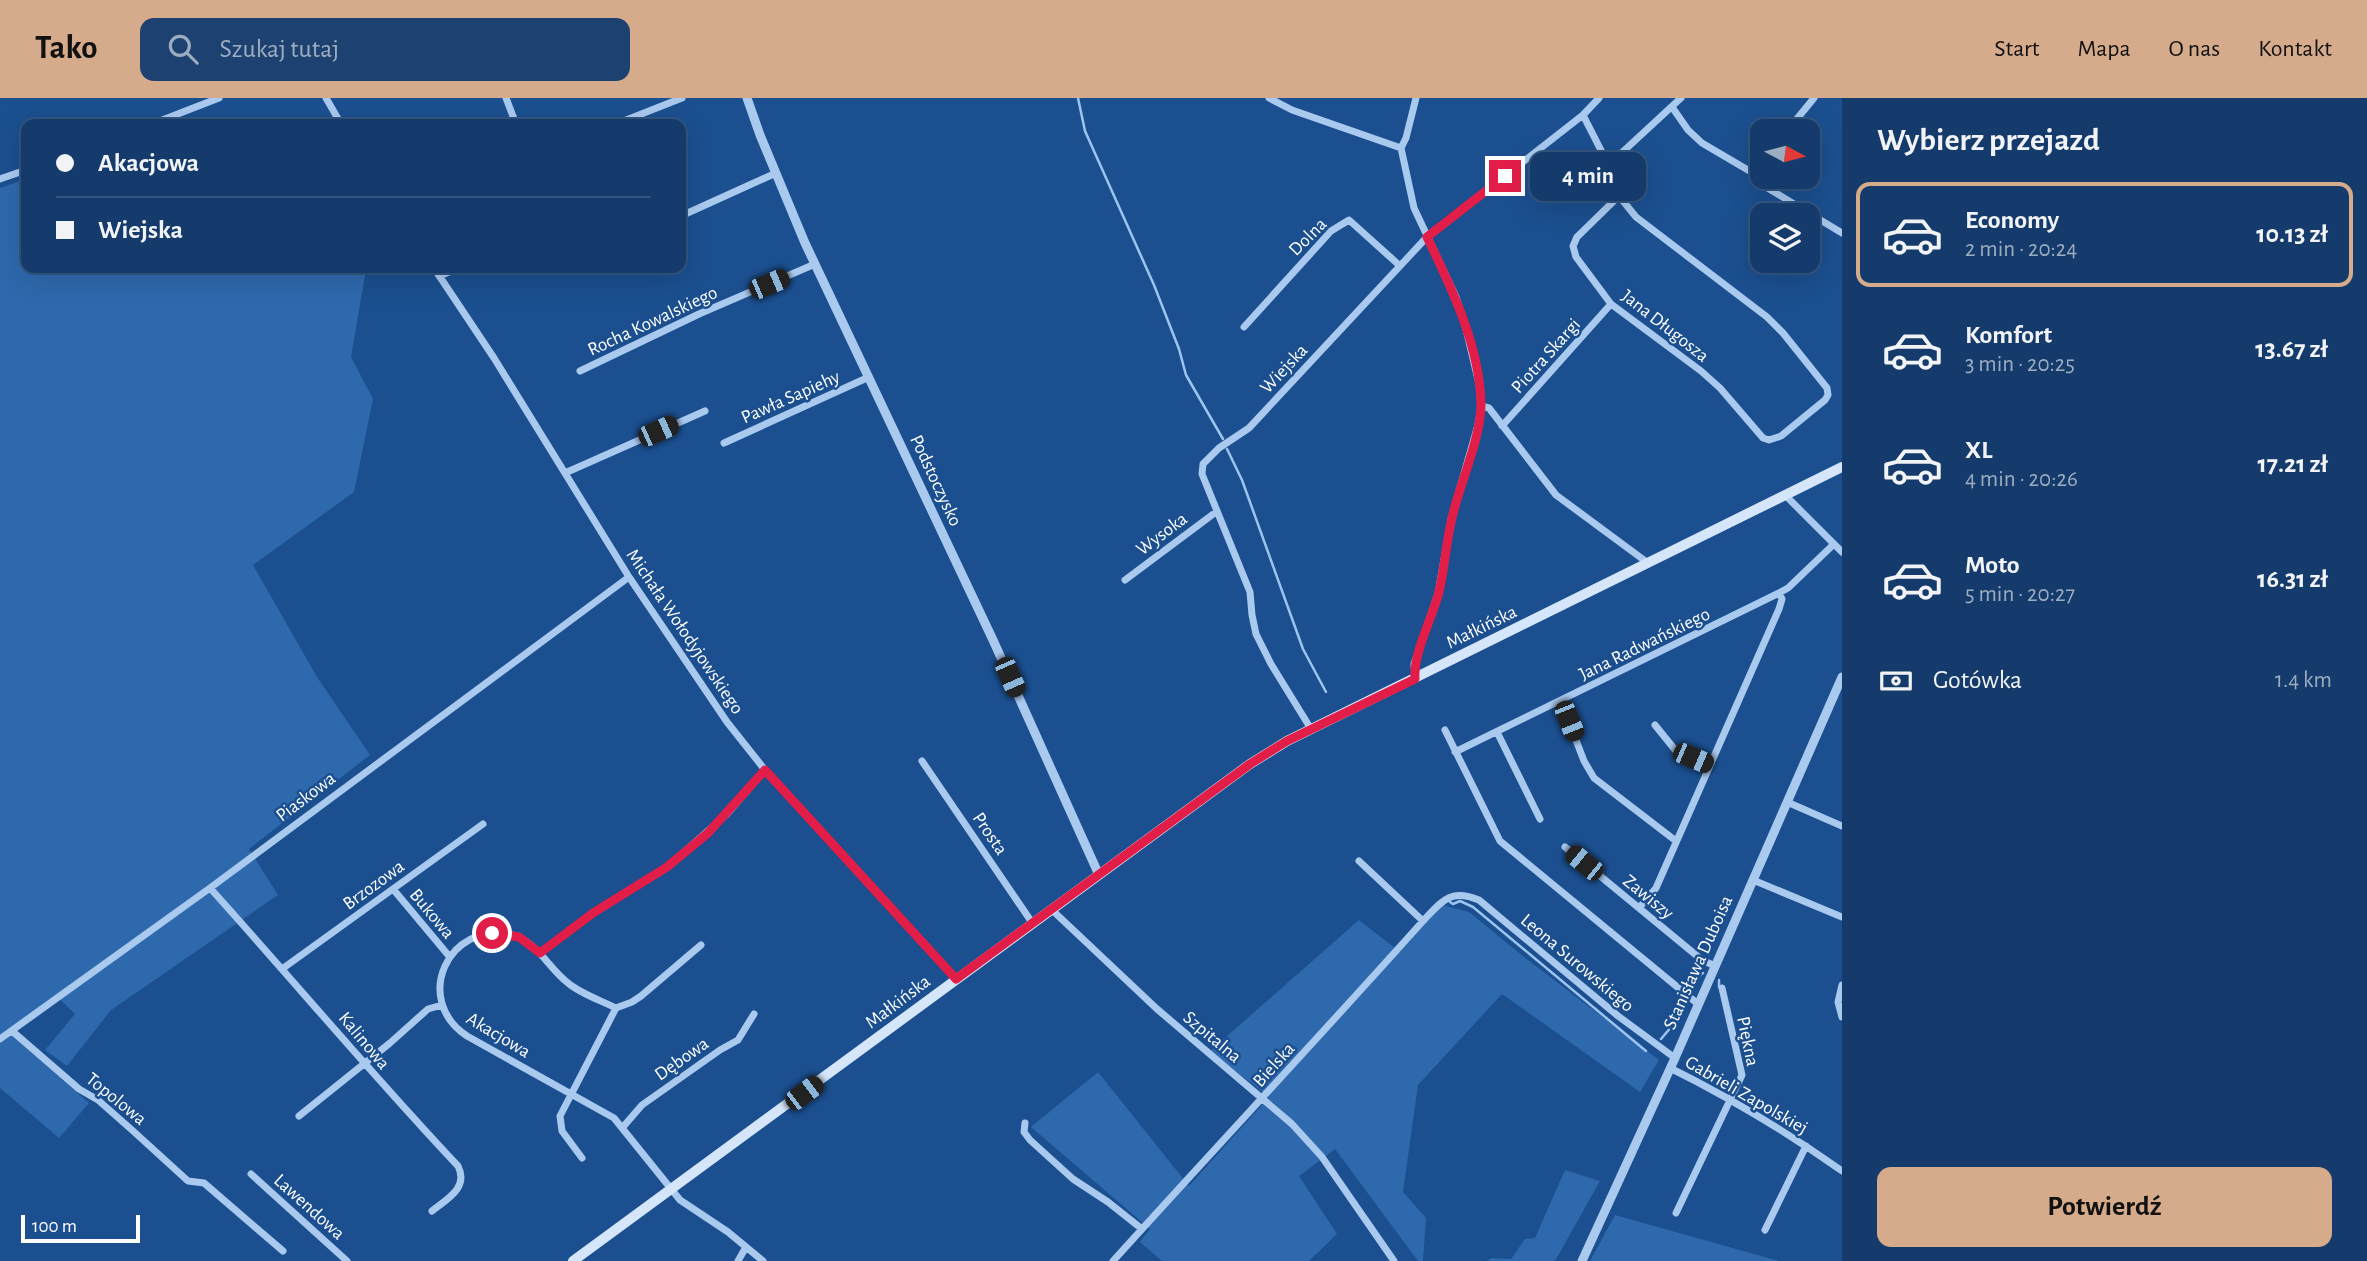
<!DOCTYPE html>
<html lang="pl">
<head>
<meta charset="utf-8">
<style>
  body { margin:0; font-family:"Alegreya Sans",sans-serif; background:#1d4271; color:#f1f3f6; height:100vh; display:flex; flex-direction:column; font-size:26px; white-space:nowrap }
  * { box-sizing:border-box; margin:0 }
  p { font-size:23px; color:#9dadc1 }
  .icon { flex:none; width:38px; height:38px; fill:none; stroke:currentColor; stroke-width:2; stroke-linecap:round; stroke-linejoin:round }
  .map { position:relative; flex:1; overflow:hidden }
  .details { display:flex; flex-direction:column; background:#143b6b; width:525px }
  .details>* { flex:none }
  .hud { position:absolute; left:21px; top:21px; width:665px; height:154px; border-radius:14px; box-shadow:0 7px 28px #0002,0 0 0 2px #33557e; display:grid; align-content:center; height:154px; padding:0 35px; background:#143b6b }
  .needle { width:46px; rotate:97deg }
  .controls { position:absolute; left:1750px; top:21px; display:grid; gap:14px }
  .controls a { display:grid; place-items:center; width:70px; height:70px; border-radius:14px; background:#143b6b; box-shadow:0 7px 28px #0002,0 0 0 2px #33557e; font-size:35px }
  .scale { position:absolute; left:21px; bottom:18px; width:119px; box-sizing:border-box; padding-left:7px; border:4px solid #fff; border-top:0; font-size:19px; line-height:24px; white-space:nowrap; color:#fff; -webkit-text-stroke:5px #1b4f8f; paint-order:stroke }
  .end { position:absolute; width:32px; height:32px; margin:-16px; border:9px solid #e11d48; background:#fff; box-shadow:0 0 0 4px #fff }
  .from { border-radius:50% }
  .bubble { position:absolute; height:49px; border-radius:14px; background:#143b6b; box-shadow:0 7px 28px #0002,0 0 0 2px #33557e; font-size:23px; font-weight:700; line-height:49px; text-align:center }
  .car { position:absolute; width:21px; height:42px; margin:-21px -10px; border-radius:9px; box-shadow:0 0 5px 2px #0007; background:linear-gradient(#222 24%,#8ab4d8 0 40%,#222 0 76%,#8ab4d8 0 86%,#222 0) }
  .hud b { display:flex; align-items:center; gap:24px; height:66px; font-size:26px }
  .hud b+b { border-top:2px solid #33557e }
  .hud i { width:18px; height:18px; background:#f1f3f6 }
  ul { padding:0; list-style:none }
  li { display:flex; align-items:center; gap:21px; height:105px; margin:0 14px 10px; padding:0 21px; border:4px solid transparent; border-radius:14px }
  li div { flex:1 }
  li b { display:block; font-size:26px }
  li em { font-style:normal; font-weight:700 }
  li.selected { border-color:#d6ab8b }
  li>.icon { width:63px; height:63px; stroke-width:1.5 }
  h2 { padding:0 35px; font-size:32px; line-height:84px }
  .pay { display:flex; align-items:center; gap:18px; height:77px; padding:0 35px; font-size:26px }
  .pay p { margin-inline-start:auto }
  .action { display:flex; gap:14px; margin-top:auto; padding:14px 35px }
  .action a { flex:1; height:80px; border-radius:14px; background:#d6ab8b; color:#111; font-size:28px; font-weight:700; line-height:80px; text-align:center }
  header { display:flex; align-items:center; gap:42px; box-sizing:border-box; height:98px; padding:0 35px; background:#d6ab8b; color:#111 }
  header strong { font-size:33px }
  nav { display:flex; gap:38px; margin-inline-start:auto; font-size:24px }
  .search { width:490px; height:63px; background:#1d4271; display:flex; align-items:center; gap:18px; box-sizing:border-box; padding:0 24px; border-radius:14px; color:#9dadc1; font-size:26px }
  main { display:flex; flex:1; min-height:0 }
  .map>svg:first-child { display:block }
  .green { fill:#2e69ad }
  .lines { fill:none; stroke-linecap:round; stroke-linejoin:round }
  .stream { stroke:#9cc4f0; stroke-width:2.5 }
  .minor { stroke:#a9c9ee; stroke-width:7 }
  .tertiary { stroke:#a9c9ee; stroke-width:9 }
  .secondary { stroke:#d6e6fa; stroke-width:10 }
  .route { stroke:#e11d48; stroke-width:9 }
  .labels { text-anchor:middle; stroke-width:5; stroke-linejoin:round; paint-order:stroke }
  .street-label { font-size:19px; fill:#fff; stroke:#1b4f8f }
</style>
</head>
<body>
<header>
<strong>Tako</strong>
<div class="search"><svg class="icon" aria-label="search" viewBox="0 0 24 24"><circle cx="10" cy="10" r="6"/><path d="M15 15l6 6"/></svg>Szukaj tutaj</div>
<nav><a>Start</a><a>Mapa</a><a>O nas</a><a>Kontakt</a></nav>
</header>
<main>
<div class="map">
<svg width="1842" height="1163" viewBox="0 0 1842 1163">
  <rect width="100%" height="100%" fill="#1b4f8f"/>
  <path class="green" d="M26 81V170H361L365 177 351 259 373 301 354 394 253 467 317 579 370 657 249 751 278 797 111 912 67 968 45 952 75 916 60 901 10 936 89 1005 59 1040 0 990V90Z
    M1442 807 1469 814 1524 859 1659 962 1640 994 1502 896 1418 987 1403 1094 1426 1120 1423 1163H1418L1335 1051 1299 1078 1337 1136 1309 1163H1162L1140 1144 1150 1131 1031 1029 1098 974 1189 1088 1269 999 1210 953 1359 822 1400 854Z
    M1565 1072 1600 1083 1555 1163H1487L1491 1160 1511 1161 1525 1141 1535 1140Z
    M1615 1117 1779 1163H1590Z"/>
  <g class="lines">
    <path class="stream" d="M1078 0 1085 33 1154 187 1179 251 1186 277 1223 341
      M1227 351 1242 382 1303 551 1326 594
      M1450 804 1453 806 1460 803 1473 809 1646 953
      M1719 882V889
      M1689 895 1696 880 1703 875
      M1661 941 1672 928 1684 902"/>
    <path class="minor" d="M326 0 341 26
      M506 0 516 26
      M1269 0 1292 12 1401 50
      M1672 9 1688 32 1702 45 1753 75 1766 89 1842 135
      M1583 17 1607 64 1619 98 1636 119 1767 219 1783 235 1827 290 1828 297 1825 302 1781 338 1769 342 1763 340 1720 290 1701 273 1611 206 1576 159 1573 148 1577 139 1619 98
      M152 26 219 0
      M616 26 682 0
      M1787 33 1814 0
      M1607 64 1615 61 1681 0
      M1753 75 1762 64
      M0 81 26 72
      M681 118 776 75
      M434 170 494 260 629 479 727 624 765 672 956 881
      M439 178 459 170
      M1244 229 1331 133 1349 122 1399 167
      M580 273 699 216 815 166
      M1481 308 1489 310 1556 397 1648 465
      M1502 328 1611 206
      M724 345 869 279
      M565 375 705 313
      M1785 397 1842 454
      M1125 482 1216 414
      M1415 581 1414 566 1438 496 1451 421 1478 327 1481 308 1479 286 1466 231 1456 199 1414 110 1401 50 1406 40 1416 0
      M1561 603 1584 663 1594 680 1676 743
      M1655 627 1676 653 1710 667
      M1311 631 1271 566 1256 536 1252 517 1250 494 1202 376 1203 366 1219 350 1249 330 1427 139 1583 17 1599 0
      M1445 632 1500 743 1698 906
      M1497 634 1540 721
      M1455 654 1779 495 1788 490 1834 446
      M922 663 1033 826
      M1787 704 1842 728
      M1565 749 1702 862 1715 868
      M1359 763 1423 823
      M1753 782 1842 819
      M210 790C293 882 373 978 458 1068 469 1090 447 1101 432 1113
      M393 791 449 858
      M1639 810 1656 790 1779 511 1782 501 1779 495
      M1052 812 1157 911 1292 1026 1322 1059 1394 1163
      M540 855 593 815 667 769 727 716 765 672
      M282 871 483 726
      M1842 887 1838 904 1842 919
      M616 910C600 902 581 896 568 885 548 870 538 844 512 837 448 822 412 902 467 938L614 1020 680 1102 728 1134 763 1163
      M12 933 79 991 98 1002 132 1032 188 1083 204 1085 283 1153
      M0 941 210 790 629 479
      M1670 970C1733 1001 1785 1033 1842 1073
      M299 1018 390 945 428 911 442 907
      M1025 1025 1024 1034 1030 1042 1073 1081 1108 1104 1142 1131
      M623 1029 642 1007 720 952 738 942 754 916
      M582 1060 562 1033 560 1018 616 910 632 904 641 898 701 847
      M251 1076 347 1163
      M1676 1115 1742 977 1722 890
      M1765 1132 1806 1048
      M738 1163 746 1149
      M1113 1163C1216 1049 1321 937 1423 823 1442 803 1450 790 1479 802L1618 918 1675 960"/>
    <path class="tertiary" d="M747 0 760 37 805 145 993 542 1099 777
      M1582 1163 1675 960 1842 579"/>
    <path class="secondary" d="M573 1163 1250 666 1287 643 1842 369"/>
  </g>
  <g class="lines">
    <path class="route" d="M492 835 519 839 540 855 593 815 667 769 708 735 765 672 956 881 1250 666 1287 643 1415 581C1413 555 1432 521 1439 494 1445 469 1446 444 1452 420 1460 385 1481 340 1481 306 1480 248 1451 189 1427 139L1505 78"/>
  </g>
  <g class="labels">
    <g class="street-label">
      <text transform="translate(1307 138) rotate(-45)" y="7">Dolna</text>
      <text transform="translate(652 222) rotate(-25)" y="7">Rocha Kowalskiego</text>
      <text transform="translate(1666 227) rotate(38)" y="7">Jana Długosza</text>
      <text transform="translate(1545 257) rotate(-48)" y="7">Piotra Skargi</text>
      <text transform="translate(1283 270) rotate(-47)" y="7">Wiejska</text>
      <text transform="translate(790 298) rotate(-24)" y="7">Pawła Sapiehy</text>
      <text transform="translate(937 382) rotate(65)" y="7">Podstoczysko</text>
      <text transform="translate(1161 435) rotate(-37)" y="7">Wysoka</text>
      <text transform="translate(1481 528) rotate(-26)" y="7">Małkińska</text>
      <text transform="translate(686 533) rotate(56)" y="7">Michała Wołodyjowskiego</text>
      <text transform="translate(1644 545) rotate(-26)" y="7">Jana Radwańskiego</text>
      <text transform="translate(305 698) rotate(-37)" y="7">Piaskowa</text>
      <text transform="translate(991 735) rotate(56)" y="7">Prosta</text>
      <text transform="translate(373 786) rotate(-36)" y="7">Brzozowa</text>
      <text transform="translate(1649 798) rotate(39)" y="7">Zawiszy</text>
      <text transform="translate(433 815) rotate(50)" y="7">Bukowa</text>
      <text transform="translate(1578 864) rotate(40)" y="7">Leona Surowskiego</text>
      <text transform="translate(1697 864) rotate(-66)" y="7">Stanisława Duboisa</text>
      <text transform="translate(897 903) rotate(-37)" y="7">Małkińska</text>
      <text transform="translate(499 936) rotate(31)" y="7">Akacjowa</text>
      <text transform="translate(1213 938) rotate(40)" y="7">Szpitalna</text>
      <text transform="translate(365 942) rotate(50)" y="7">Kalinowa</text>
      <text transform="translate(1749 943) rotate(78)" y="7">Piękna</text>
      <text transform="translate(681 960) rotate(-35)" y="7">Dębowa</text>
      <text transform="translate(1273 966) rotate(-48)" y="7">Bielska</text>
      <text transform="translate(1747 996) rotate(30)" y="7">Gabrieli Zapolskiej</text>
      <text transform="translate(117 1000) rotate(39)" y="7">Topolowa</text>
      <text transform="translate(310 1108) rotate(42)" y="7">Lawendowa</text>
    </g>
  </g>
</svg>
<div class="controls">
<a><svg class="needle" viewBox="-14 -14 28 28"><path d="M0-13l5 13h-10z" fill="#e53935"/><path d="M0 13l5-13h-10z" fill="#9dadc1"/></svg></a>
<a><svg class="icon" aria-label="layers" viewBox="0 0 24 24"><path d="M12 4l9 5-9 5-9-5zM3 14l9 5 9-5"/></svg></a>
</div>
<div class="scale">100 m</div>
<i class="end from" style="left:492px;top:835px"></i>
<i class="end" style="left:1505px;top:78px"></i>
<div class="bubble" style="left:1530px;top:54px;width:116px">4 min</div>
<i class="car" style="left:769px;top:186px;rotate:67deg"></i>
<i class="car" style="left:658px;top:333px;rotate:66deg"></i>
<i class="car" style="left:1010px;top:579px;rotate:156deg"></i>
<i class="car" style="left:1569px;top:623px;rotate:158deg"></i>
<i class="car" style="left:1693px;top:660px;rotate:113deg"></i>
<i class="car" style="left:1584px;top:765px;rotate:309deg"></i>
<i class="car" style="left:804px;top:995px;rotate:53deg"></i>
<div class="hud">
<b><i class="from"></i>Akacjowa</b>
<b><i></i>Wiejska</b>
</div>
</div>
<section class="details">
<h2>Wybierz przejazd</h2>
<ul>
<li class="selected"><svg class="icon" aria-label="car" viewBox="0 0 24 24"><path d="M5 17H2v-5l4-1 3-4h7l3 4 3 1v5h-3M9 17h6M6 11h13"/><circle cx="7" cy="17" r="2"/><circle cx="17" cy="17" r="2"/></svg><div><b>Economy</b><p>2 min · 20:24</p></div><em>10.13 zł</em></li>
<li><svg class="icon" aria-label="car" viewBox="0 0 24 24"><path d="M5 17H2v-5l4-1 3-4h7l3 4 3 1v5h-3M9 17h6M6 11h13"/><circle cx="7" cy="17" r="2"/><circle cx="17" cy="17" r="2"/></svg><div><b>Komfort</b><p>3 min · 20:25</p></div><em>13.67 zł</em></li>
<li><svg class="icon" aria-label="car" viewBox="0 0 24 24"><path d="M5 17H2v-5l4-1 3-4h7l3 4 3 1v5h-3M9 17h6M6 11h13"/><circle cx="7" cy="17" r="2"/><circle cx="17" cy="17" r="2"/></svg><div><b>XL</b><p>4 min · 20:26</p></div><em>17.21 zł</em></li>
<li><svg class="icon" aria-label="car" viewBox="0 0 24 24"><path d="M5 17H2v-5l4-1 3-4h7l3 4 3 1v5h-3M9 17h6M6 11h13"/><circle cx="7" cy="17" r="2"/><circle cx="17" cy="17" r="2"/></svg><div><b>Moto</b><p>5 min · 20:27</p></div><em>16.31 zł</em></li>
</ul>
<div class="pay"><svg class="icon" aria-label="cash" viewBox="0 0 24 24"><path d="M3 7h18v10H3z"/><circle cx="12" cy="12" r="2"/></svg>Gotówka<p>1.4 km</p></div>
<div class="action"><a>Potwierdź</a></div>
</section>
</main>
</body>
</html>
